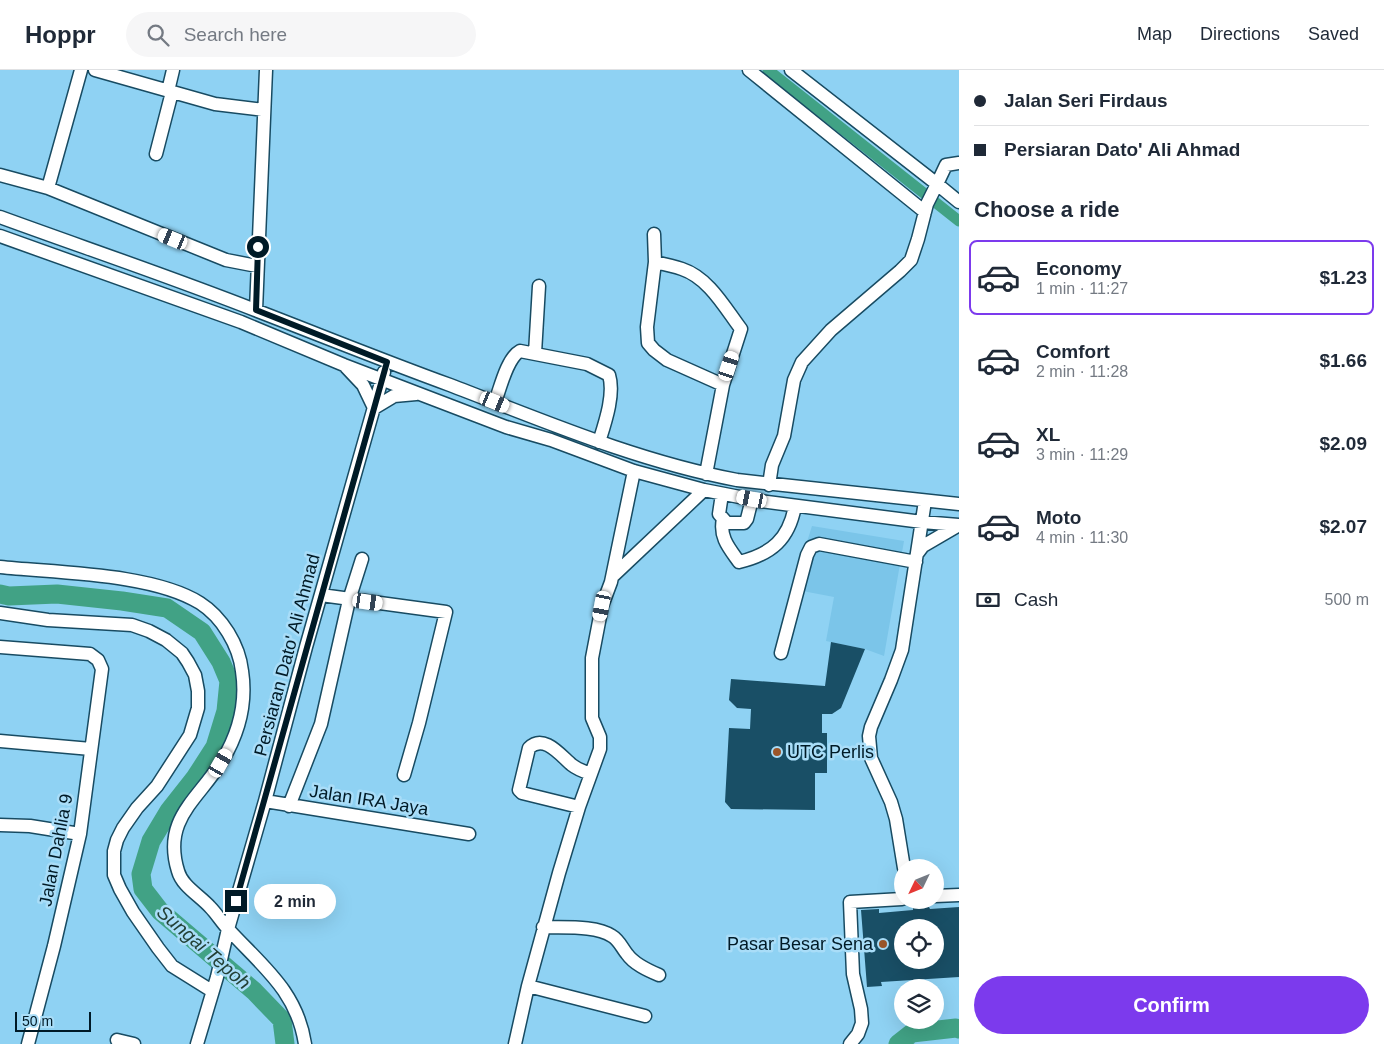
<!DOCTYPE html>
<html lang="en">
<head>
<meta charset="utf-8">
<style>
  body { margin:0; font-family:Arial,sans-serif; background:#f6f6f7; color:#1f2937; height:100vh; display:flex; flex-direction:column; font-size:19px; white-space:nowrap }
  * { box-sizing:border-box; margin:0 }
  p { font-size:16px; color:#747a83 }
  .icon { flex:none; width:28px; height:28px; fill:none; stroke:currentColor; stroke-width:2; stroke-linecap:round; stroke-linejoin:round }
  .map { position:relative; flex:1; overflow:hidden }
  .drawer { display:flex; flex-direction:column; background:#fff; width:425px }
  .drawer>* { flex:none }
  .banner { display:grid; align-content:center; height:110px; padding:0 15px; background:#fff }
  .needle { width:32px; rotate:227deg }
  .controls { position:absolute; left:894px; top:789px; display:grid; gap:10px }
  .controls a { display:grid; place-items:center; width:50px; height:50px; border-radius:50%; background:#fff; box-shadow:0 5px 20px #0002; font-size:25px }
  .scale { position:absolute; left:15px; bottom:12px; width:76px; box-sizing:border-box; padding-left:5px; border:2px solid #001a26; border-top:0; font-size:14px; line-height:18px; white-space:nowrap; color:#001a26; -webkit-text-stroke:4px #a9ddf8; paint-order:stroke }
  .end { position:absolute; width:22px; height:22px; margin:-11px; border:6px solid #001a26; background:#fff; box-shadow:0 0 0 2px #fff }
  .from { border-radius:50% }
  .bubble { position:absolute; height:35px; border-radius:18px; background:#fff; box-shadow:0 5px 20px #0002; font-size:16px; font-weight:600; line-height:35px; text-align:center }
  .car { position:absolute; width:15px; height:30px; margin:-15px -8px; border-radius:6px; box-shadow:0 0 4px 1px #0007; background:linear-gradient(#fff 24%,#345 0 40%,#fff 0 76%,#345 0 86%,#fff 0) }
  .banner b { display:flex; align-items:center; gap:18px; height:48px; font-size:19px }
  .banner b+b { border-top:1px solid #e0e1e3 }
  .banner i { width:12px; height:12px; background:#1f2937 }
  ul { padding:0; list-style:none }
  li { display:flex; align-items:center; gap:15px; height:75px; margin:0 10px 8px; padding:0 5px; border:2px solid transparent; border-radius:8px }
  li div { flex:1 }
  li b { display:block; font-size:19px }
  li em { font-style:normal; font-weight:600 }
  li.on { border-color:#7c3aed }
  li>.icon { width:45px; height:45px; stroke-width:1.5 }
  h2 { padding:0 15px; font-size:22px; line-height:60px }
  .pay { display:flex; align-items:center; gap:12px; height:55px; padding:0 15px; font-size:19px }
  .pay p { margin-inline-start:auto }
  .primary-button { display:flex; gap:10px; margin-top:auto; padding:10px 15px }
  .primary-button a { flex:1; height:58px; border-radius:30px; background:#7c3aed; color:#fff; font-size:20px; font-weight:600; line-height:58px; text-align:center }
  header { display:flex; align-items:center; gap:30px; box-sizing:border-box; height:70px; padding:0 25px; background:#fff; border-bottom:1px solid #e0e1e3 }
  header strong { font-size:24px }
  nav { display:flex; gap:28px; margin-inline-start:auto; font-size:18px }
  .search { width:350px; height:45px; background:#f6f6f7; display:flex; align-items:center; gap:12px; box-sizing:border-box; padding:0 18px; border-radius:28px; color:#747a83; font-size:19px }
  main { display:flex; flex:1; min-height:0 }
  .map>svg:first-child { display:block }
  .built { fill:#7bc5e9 }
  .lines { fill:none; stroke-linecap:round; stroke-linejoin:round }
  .canal { stroke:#41a285; stroke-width:11 }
  .river { stroke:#41a285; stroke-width:19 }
  .building { fill:#194f66; fill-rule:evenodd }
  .minor-casing { stroke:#184b62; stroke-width:15 }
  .minor { stroke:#fff; stroke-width:12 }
  .route { stroke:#001a26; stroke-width:6 }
  .poi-dot { fill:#9b562a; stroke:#a9ddf8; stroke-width:2 }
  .labels { text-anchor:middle; stroke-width:5; stroke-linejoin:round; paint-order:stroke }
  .street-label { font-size:18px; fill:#001a26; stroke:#a9ddf8 }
  .poi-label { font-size:18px; fill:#001a26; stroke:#a9ddf8; text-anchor:start }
  .water-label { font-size:19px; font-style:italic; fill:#234036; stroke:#a9ddf8 }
</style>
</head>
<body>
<header>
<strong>Hoppr</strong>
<div class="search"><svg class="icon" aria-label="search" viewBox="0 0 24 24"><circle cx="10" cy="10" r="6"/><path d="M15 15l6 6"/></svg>Search here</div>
<nav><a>Map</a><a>Directions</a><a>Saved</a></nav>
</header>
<main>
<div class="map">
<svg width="959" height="974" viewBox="0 0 959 974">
  <rect width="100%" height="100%" fill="#8fd2f3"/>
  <path class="built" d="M812 456 904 471 884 586 865 579 826 571 834 527 792 519Z"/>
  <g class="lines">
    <path class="canal" d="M768 0 959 151"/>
    <path class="river" d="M0 524 9 526 57 524 122 531 167 538 202 562 221 592 229 611 226 641 215 677 195 708 169 741 151 771 141 804 143 819 160 841 254 921 282 950 285 974
      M898 974 912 963 956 958 959 959"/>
  </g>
  <path class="building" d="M831 572 865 579 841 638 832 644H822V663H827V703H815V740L731 739 725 732 729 658 750 659 751 639 737 638 729 630 731 609 825 616Z
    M929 837 930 839 959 837V907L881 912 882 916 867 917 861 840 879 839V843L913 840V838ZM902 858H935V890H902Z"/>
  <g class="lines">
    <g class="minor-casing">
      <path id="minor" d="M95 0 215 34 264 40
        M749 0 925 142
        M168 21 173 0
        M156 84 172 22
        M959 93 946 95 937 114 959 132
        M0 105 48 118 226 190 257 196
        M48 118 81 0
        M0 147C85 178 171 207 255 240 320 265 384 291 450 315 544 351 637 391 737 410L959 434
        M654 164 655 192 647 257 648 273 654 280 667 290 723 315 706 404
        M0 166 241 252 344 295 506 357 551 370 634 401 704 420 760 431 922 452 959 455
        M655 192C664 194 673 196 682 199 709 208 725 238 741 259L723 315
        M256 240 266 0
        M535 283 539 216
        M346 297 363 315 374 338
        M495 332C500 319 507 288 520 281L587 294 609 305C615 324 605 353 599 372
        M374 338 394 326 416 324
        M769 415 772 395 784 366 794 310 802 292 831 260 900 201 911 190 918 169 927 134 937 114 791 0
        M722 424 719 444 727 453H744L747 449 752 429
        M723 449C719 467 729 478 739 492 772 484 789 469 795 436
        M917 484 923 476 959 455
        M0 497C56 503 152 503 200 533 222 547 239 575 242 601 247 634 239 663 222 691 198 730 162 749 178 801 182 816 199 825 210 837 217 844 222 853 229 860 262 896 297 921 305 974
        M613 506 704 420
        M321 525 446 542 419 653 404 705
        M0 543 48 550 132 555 149 561 166 570 182 583 188 592 195 605 198 621V638L190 665 157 716 137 738 123 758 117 770 114 781V805L120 819 133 842 158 878 172 896 212 921
        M0 577 90 584 98 590 102 599 80 764 54 876 28 974
        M781 583 807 485 811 477 819 474 916 492
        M0 671 91 679
        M265 731 469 764
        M289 736 321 654 349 530 362 489
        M579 737 522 723 519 720 529 678C544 663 561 686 572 695 577 699 585 702 591 704
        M0 755 30 756 80 764
        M904 798 896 749 891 732 871 688 869 666 871 657 891 610 902 580 925 431
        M935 826 959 825
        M543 857C563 858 596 855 612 866 619 870 622 878 627 884 634 894 647 900 659 905
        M528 916 645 946
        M117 970 134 974
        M197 974 217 907 228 859 265 731 306 577 384 302
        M515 974 528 916 559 803 579 737 600 679V667L592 648V588L602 536 611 512 634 401
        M850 974 858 964 862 953 861 939 853 904 850 832 902 829"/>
    </g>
    <use href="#minor" class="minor"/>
  </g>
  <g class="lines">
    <path class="route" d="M236 831 387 292 256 240 258 177"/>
  </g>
  <g class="poi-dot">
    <circle cx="777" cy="682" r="5"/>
    <circle cx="883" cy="874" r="5"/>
  </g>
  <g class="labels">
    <g class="street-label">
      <text transform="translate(287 585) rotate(-75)" y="6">Persiaran Dato' Ali Ahmad</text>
      <text transform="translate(369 730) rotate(9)" y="6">Jalan IRA Jaya</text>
      <text transform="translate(56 780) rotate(-79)" y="6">Jalan Dahlia 9</text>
    </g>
    <g class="poi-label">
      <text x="787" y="688">UTC Perlis</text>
      <text x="873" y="880" text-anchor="end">Pasar Besar Sena</text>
    </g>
    <g class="water-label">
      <text transform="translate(204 877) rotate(41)" y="7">Sungai Tepoh</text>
    </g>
  </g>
</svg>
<div class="controls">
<a><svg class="needle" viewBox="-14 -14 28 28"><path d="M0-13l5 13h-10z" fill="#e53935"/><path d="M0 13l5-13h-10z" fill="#747a83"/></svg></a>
<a><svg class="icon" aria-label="locate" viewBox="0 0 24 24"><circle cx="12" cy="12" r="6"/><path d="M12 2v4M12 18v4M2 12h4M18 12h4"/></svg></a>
<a><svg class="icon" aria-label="layers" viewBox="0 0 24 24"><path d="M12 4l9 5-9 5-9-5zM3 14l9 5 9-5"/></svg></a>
</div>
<div class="scale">50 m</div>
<i class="end from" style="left:258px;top:177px"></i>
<i class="end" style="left:236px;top:831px"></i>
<div class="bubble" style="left:254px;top:814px;width:82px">2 min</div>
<i class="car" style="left:173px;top:169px;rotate:292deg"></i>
<i class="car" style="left:729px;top:296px;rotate:18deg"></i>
<i class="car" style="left:495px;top:332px;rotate:112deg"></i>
<i class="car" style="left:752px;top:429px;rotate:281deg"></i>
<i class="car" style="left:368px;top:532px;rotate:98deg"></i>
<i class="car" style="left:602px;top:536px;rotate:191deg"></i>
<i class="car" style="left:221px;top:693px;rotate:30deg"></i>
</div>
<section class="drawer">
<div class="banner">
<b><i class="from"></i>Jalan Seri Firdaus</b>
<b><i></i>Persiaran Dato' Ali Ahmad</b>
</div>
<h2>Choose a ride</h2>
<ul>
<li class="on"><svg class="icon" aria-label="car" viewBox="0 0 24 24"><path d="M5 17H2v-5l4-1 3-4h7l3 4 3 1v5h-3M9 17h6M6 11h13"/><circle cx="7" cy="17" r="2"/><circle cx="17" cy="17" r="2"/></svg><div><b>Economy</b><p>1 min · 11:27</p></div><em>$1.23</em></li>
<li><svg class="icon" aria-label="car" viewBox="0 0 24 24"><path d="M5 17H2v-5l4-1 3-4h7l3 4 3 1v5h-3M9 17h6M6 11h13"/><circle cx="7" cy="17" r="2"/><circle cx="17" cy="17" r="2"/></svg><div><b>Comfort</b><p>2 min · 11:28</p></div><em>$1.66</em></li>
<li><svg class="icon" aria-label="car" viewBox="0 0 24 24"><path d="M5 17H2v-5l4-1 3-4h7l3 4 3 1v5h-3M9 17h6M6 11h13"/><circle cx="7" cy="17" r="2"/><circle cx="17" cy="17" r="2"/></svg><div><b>XL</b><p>3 min · 11:29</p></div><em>$2.09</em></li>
<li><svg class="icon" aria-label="car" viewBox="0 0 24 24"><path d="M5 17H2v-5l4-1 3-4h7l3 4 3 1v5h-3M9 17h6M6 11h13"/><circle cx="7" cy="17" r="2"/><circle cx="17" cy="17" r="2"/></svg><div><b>Moto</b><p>4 min · 11:30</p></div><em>$2.07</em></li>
</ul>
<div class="pay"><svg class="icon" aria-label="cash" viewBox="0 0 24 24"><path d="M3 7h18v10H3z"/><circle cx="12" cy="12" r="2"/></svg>Cash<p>500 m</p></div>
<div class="primary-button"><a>Confirm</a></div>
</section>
</main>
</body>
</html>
